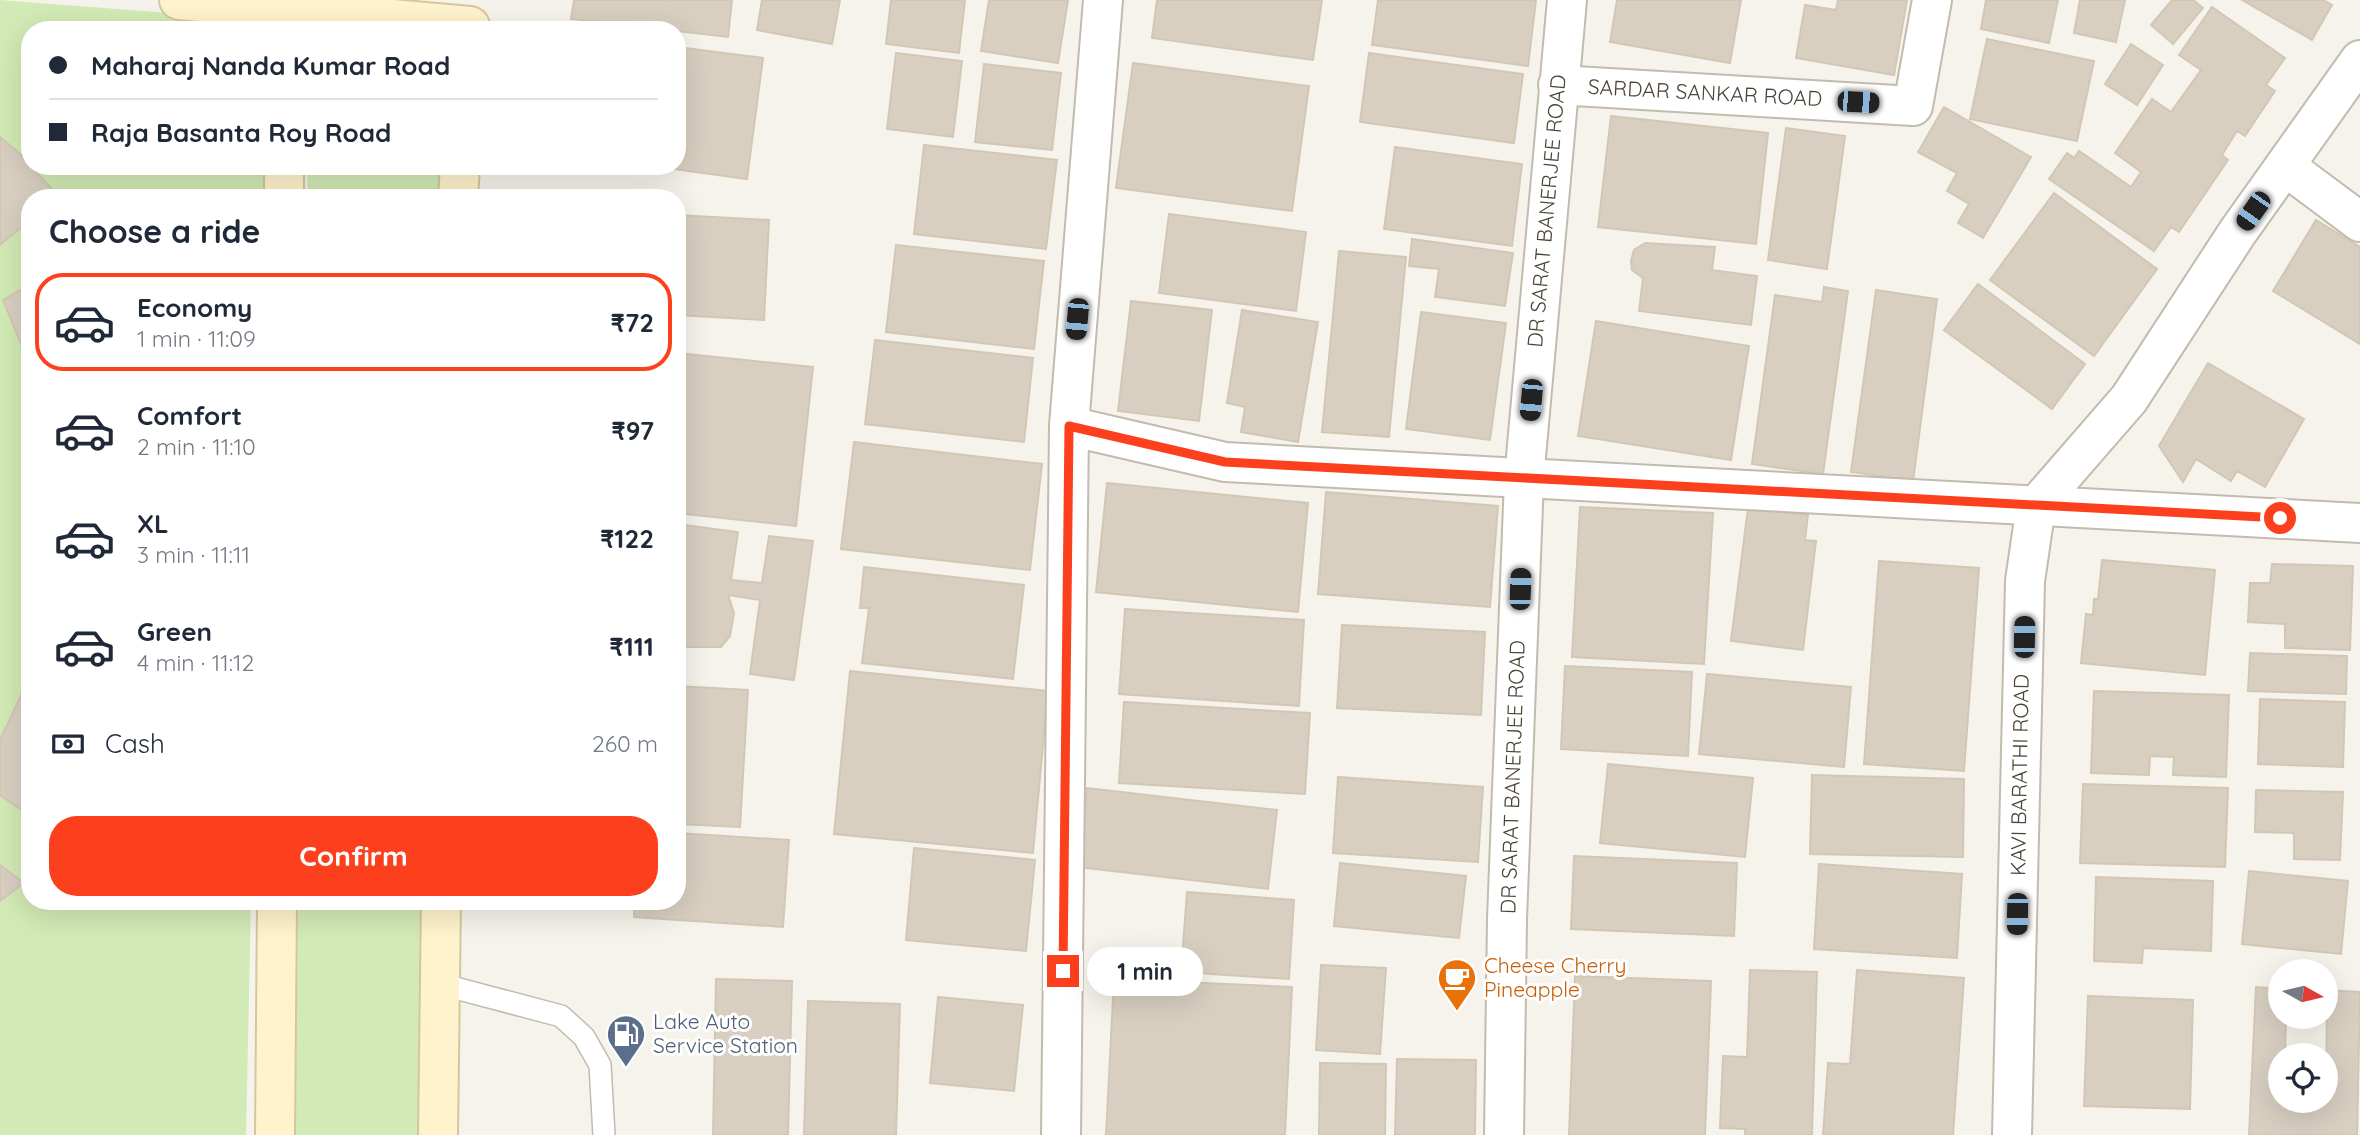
<!DOCTYPE html>
<html lang="en">
<head>
<meta charset="utf-8">
<style>
  body { margin:0; font-family:Quicksand,sans-serif; background:#f2f2f3; color:#1f2937; height:100vh; display:flex; flex-direction:column; font-size:26px; white-space:nowrap }
  * { box-sizing:border-box; margin:0 }
  p { font-size:23px; color:#747a83 }
  .icon { flex:none; width:38px; height:38px; fill:none; stroke:currentColor; stroke-width:2; stroke-linecap:round; stroke-linejoin:round }
  .map { position:relative; flex:1; overflow:hidden }
  .panel { position:absolute; left:21px; top:189px; width:665px; height:721px; display:flex; flex-direction:column; background:#fff; border-radius:28px; box-shadow:0 7px 28px #0002 }
  .panel>* { flex:none }
  .top-card { position:absolute; left:21px; top:21px; width:665px; height:154px; border-radius:28px; box-shadow:0 7px 28px #0002; display:grid; align-content:center; height:154px; padding:0 28px; background:#fff }
  .needle { width:46px; rotate:98deg }
  .controls { position:absolute; left:2268px; top:959px; display:grid; gap:14px }
  .controls a { display:grid; place-items:center; width:70px; height:70px; border-radius:50%; background:#fff; box-shadow:0 7px 28px #0002; font-size:35px }
  .end { position:absolute; width:32px; height:32px; margin:-16px; border:9px solid #fc3f1d; background:#fff; box-shadow:0 0 0 4px #fff }
  .from { border-radius:50% }
  .bubble { position:absolute; height:49px; border-radius:24px; background:#fff; box-shadow:0 7px 28px #0002; font-size:23px; font-weight:800; line-height:49px; text-align:center }
  .car { position:absolute; width:21px; height:42px; margin:-21px -10px; border-radius:9px; box-shadow:0 0 5px 2px #0007; background:linear-gradient(#222 24%,#8ab4d8 0 40%,#222 0 76%,#8ab4d8 0 86%,#222 0) }
  .top-card b { display:flex; align-items:center; gap:24px; height:66px; font-size:26px }
  .top-card b+b { border-top:2px solid #e0e1e3 }
  .top-card i { width:18px; height:18px; background:#1f2937 }
  ul { padding:0; list-style:none }
  li { display:flex; align-items:center; gap:21px; height:98px; margin:0 14px 10px; padding:0 14px; border:4px solid transparent; border-radius:28px }
  li div { flex:1 }
  li b { display:block; font-size:26px }
  li em { font-style:normal; font-weight:800 }
  li.current { border-color:#fc3f1d }
  li>.icon { width:63px; height:63px; stroke-width:1.5 }
  h2 { padding:0 28px; font-size:32px; line-height:84px }
  .pay { display:flex; align-items:center; gap:18px; height:77px; padding:0 28px; font-size:26px }
  .pay p { margin-inline-start:auto }
  .primary-button { display:flex; gap:14px; margin-top:auto; padding:14px 28px }
  .primary-button a { flex:1; height:80px; border-radius:28px; background:#fc3f1d; color:#fff; font-size:28px; font-weight:800; line-height:80px; text-align:center }
  .map>svg:first-child { display:block }
  .green { fill:#d2eab5 }
  .building { fill:#d8cfc1; stroke:#d3c7b4; stroke-width:2 }
  .lines { fill:none; stroke-linecap:round; stroke-linejoin:round }
  .lane-casing { stroke:#c2bbae; stroke-width:24 }
  .street-casing { stroke:#c2bbae; stroke-width:42 }
  .secondary-casing { stroke:#d6c79b; stroke-width:42 }
  .lane { stroke:#fff; stroke-width:21 }
  .street { stroke:#fff; stroke-width:38 }
  .secondary { stroke:#fff3cd; stroke-width:38 }
  .route { stroke:#fc3f1d; stroke-width:9 }
  .labels { text-anchor:middle; stroke-width:6; stroke-linejoin:round; paint-order:stroke }
  .street-label { font-size:21px; fill:#4b4439; stroke:#fff }
  .food-label { font-size:21px; fill:#c56008; stroke:#fff; text-anchor:start }
  .service-label { font-size:21px; fill:#4e5e75; stroke:#fff; text-anchor:start }
</style>
</head>
<body>
<div class="map">
<svg width="2360" height="1135" viewBox="0 0 2360 1135">
  <rect width="100%" height="100%" fill="#f6f3ec"/>
  <path class="green" d="M0 0 272 21V30H30V166H269L268 198H30V901H251L246 1135H0Z
    M307 166H447L445 198H308Z
    M299 901H430L427 1135H285Z"/>
  <path class="building" d="M574 0H732L728 37 571 19Z
    M762 0H840L832 44 757 30Z
    M891 0H965L959 53 886 44Z
    M989 0H1068L1058 63 981 51Z
    M1157 0H1322L1313 60 1152 38Z
    M1378 0H1536L1528 66 1372 45Z
    M1617 0H1741L1730 63 1610 42Z
    M1838 0H1907L1894 75 1796 58 1805 5 1836 10Z
    M1986 0H2058L2049 43 1981 29Z
    M2080 0H2125L2116 42 2074 33Z
    M2172 0H2193L2203 8 2173 44 2151 25Z
    M2242 0H2323L2332 5 2312 40Z
    M2212 7 2285 58 2266 85 2275 91 2245 136 2237 131 2222 155 2228 160 2179 232 2171 227 2154 251 2049 179 2067 153 2074 158 2079 151 2131 187 2141 172 2115 153 2152 99 2171 112 2201 70 2179 55Z
    M1987 39 2094 61 2077 141 1970 119Z
    M2131 44 2163 65 2137 105 2105 84Z
    M677 47 763 58 747 179 652 166H677Z
    M896 53 962 61 953 137 887 129Z
    M1369 53 1523 74 1514 143 1360 122Z
    M1133 63 1309 86 1292 211 1116 188Z
    M984 64 1061 73 1052 150 975 142Z
    M1944 107 2031 157 1983 238 1958 223 1969 204 1947 191 1957 173 1918 152Z
    M1611 116 1768 133 1756 244 1598 227Z
    M1786 128 1845 136 1827 269 1768 260Z
    M0 137 19 153 58 196 30 198V220L0 245Z
    M924 145 1057 160 1046 249 914 234Z
    M1395 147 1522 164 1512 246 1384 229Z
    M2054 193 2157 269 2094 356 1990 280Z
    M1169 214 1306 232 1296 311 1159 293Z
    M677 215 769 220 764 320 677 315Z
    M2316 220 2360 247V344L2273 291Z
    M1412 239 1513 253 1505 306 1435 297 1439 269 1409 266Z
    M1645 243 1715 247 1712 270 1757 276 1751 325 1639 311 1643 278 1632 270 1631 261 1634 250Z
    M896 245 1044 261 1034 349 886 332Z
    M1339 251 1406 257 1389 437 1322 432Z
    M1978 284 2085 364 2052 409 1944 330Z
    M30 285V366L3 300Z
    M1824 287 1848 291 1823 474 1752 464 1775 295 1822 302Z
    M1876 290 1937 299 1913 481 1851 472Z
    M1131 301 1212 310 1199 421 1118 411Z
    M1242 310 1318 322 1298 442 1241 432 1245 407 1227 403Z
    M1421 312 1506 323 1490 440 1406 429Z
    M1596 321 1749 346 1731 460 1578 436Z
    M875 340 1033 358 1024 442 865 424Z
    M677 353 813 367 796 526 677 513Z
    M2208 363 2304 419 2265 487 2237 471 2231 481 2196 459 2183 482 2159 446Z
    M854 442 1042 464 1030 570 841 549Z
    M1107 483 1308 503 1298 612 1096 592Z
    M1326 492 1498 506 1490 607 1318 594Z
    M1580 507 1713 513 1704 664 1572 657Z
    M1748 508 1808 515 1805 540 1816 541 1803 650 1731 641Z
    M677 524 738 532 731 580 762 583 769 536 813 541 794 680 750 674 760 600 728 595 734 613 730 636 721 647H680L677 658Z
    M2102 560 2215 570 2205 675 2081 663 2086 614 2093 615 2094 599H2098Z
    M1879 561 1979 568 1964 771 1864 764Z
    M2272 564 2353 566 2350 650 2285 648V624L2248 622 2250 583H2270Z
    M864 567 1024 585 1013 679 862 663 869 608H860Z
    M1125 609 1304 620 1299 706 1119 694Z
    M1342 625 1485 632 1481 715 1337 708Z
    M2250 653 2347 656 2346 694 2248 691Z
    M1565 666 1692 672 1688 756 1561 749Z
    M850 671 1048 691 1033 853 834 834Z
    M1707 674 1851 687 1844 767 1699 754Z
    M30 676V816L0 795V740Z
    M677 686 748 690 740 827 677 824Z
    M2094 691 2229 695 2226 777 2173 775 2174 757 2150 756 2149 775 2091 773Z
    M2260 699 2345 702 2343 767 2258 764Z
    M1124 702 1310 713 1305 794 1119 783Z
    M1608 764 1753 778 1745 857 1600 843Z
    M1812 775 1964 779 1963 857 1810 854Z
    M1338 777 1483 787 1478 862 1333 853Z
    M2083 784 2228 788 2225 867 2080 863Z
    M1087 788 1277 810 1268 889 1078 867Z
    M2256 790 2343 792 2340 860 2294 859V833L2255 832Z
    M677 833 789 840 783 927 634 917 635 901H677Z
    M914 848 1035 860 1026 951 906 940Z
    M1574 856 1737 863 1734 936 1571 929Z
    M1340 863 1466 876 1459 938 1334 926Z
    M1819 864 1962 874 1957 958 1814 949Z
    M0 865 24 883 0 901Z
    M2249 871 2348 881 2341 954 2242 944Z
    M2096 877 2213 881 2211 951 2143 948 2142 963 2094 961Z
    M1187 892 1294 900 1289 979 1181 972Z
    M1321 965 1386 968 1380 1054 1316 1050Z
    M1750 970 1817 972 1812 1135H1745V1129L1720 1128 1723 1056 1747 1057Z
    M1857 970 1964 978 1953 1135H1823L1828 1063 1850 1064Z
    M1575 976 1711 981 1705 1135H1569Z
    M716 979 792 981 788 1135H713Z
    M1114 979 1292 987 1285 1135H1106Z
    M2256 987 2280 989V1017H2286L2285 1055H2280V1101H2326L2327 990 2360 992 2357 1135H2249Z
    M2088 996 2193 1000 2190 1109 2084 1106Z
    M938 997 1023 1005 1014 1091 930 1083Z
    M808 1001 900 1004 896 1135H804Z
    M1397 1059 1476 1060 1475 1135H1395Z
    M1320 1063 1386 1064 1385 1135H1319Z"/>
  <g class="lines">
    <g class="lane-casing">
      <path id="lane" d="M440 984 561 1016 584 1037 600 1065 604 1135"/>
    </g>
    <g class="street-casing">
      <path id="street" d="M1558 85 1913 106 1932 0
        M2285 166 2360 222
        M1069 426 1225 462 2360 523
        M1061 1135 1069 426 1103 0
        M1504 1135 1507 919 1524 479 1567 0
        M2012 1135 2025 581 2036 506 2129 399 2237 233 2360 60"/>
    </g>
    <g class="secondary-casing">
      <path id="secondary" d="M179 0 470 26
        M284 198V166
        M458 198 460 166
        M275 1135 277 901
        M438 1135 441 901"/>
    </g>
    <use href="#lane" class="lane"/>
    <use href="#street" class="street"/>
    <use href="#secondary" class="secondary"/>
  </g>
  <g class="lines">
    <path class="route" d="M1063 971 1069 426 1225 462 2280 518"/>
  </g>
  <defs>
    <g id="cafe-pin" transform="scale(2.0125)"><path d="M0 17L-7.5 6A9.5 9.5 0 1 1 7.5 6Z" fill="#e8710a" stroke="#fff"/><path d="M-5.5-4.5H6V0H3Q3 3.5 0 3.5H-2.5Q-5.5 3.5-5.5 0ZM3-3.2v2h1.7v-2ZM-6 4.5H4V6H-6Z" fill="#fff"/></g>
    <g id="fuel-pin" transform="scale(2.0125)"><path d="M0 17L-7.5 6A9.5 9.5 0 1 1 7.5 6Z" fill="#5c6f8a" stroke="#fff"/><path d="M-5.5-6h7V0h2V4h1.3V-2.5L3-4.5l.8-.8L6-3V5H2.5V1h-1V6h-7ZM-4.2-4.7v3.2H.2V-4.7Z" fill="#fff"/></g>
  </defs>
  <g fill-rule="evenodd">
    <use href="#cafe-pin" x="1457" y="978"/>
    <use href="#fuel-pin" x="626" y="1034"/>
  </g>
  <g class="labels">
    <g class="street-label">
      <text transform="translate(1705 93) rotate(3)" y="7">SARDAR SANKAR ROAD</text>
      <text transform="translate(1547 211) rotate(-85)" y="7">DR SARAT BANERJEE ROAD</text>
      <text transform="translate(2020 775) rotate(-89)" y="7">KAVI BARATHI ROAD</text>
      <text transform="translate(1513 777) rotate(-88)" y="7">DR SARAT BANERJEE ROAD</text>
    </g>
    <g class="food-label">
      <text x="1484" y="973">Cheese Cherry<tspan x="1484" dy="24">Pineapple</tspan></text>
    </g>
    <g class="service-label">
      <text x="653" y="1029">Lake Auto<tspan x="653" dy="24">Service Station</tspan></text>
    </g>
  </g>
</svg>
<div class="controls">
<a><svg class="needle" viewBox="-14 -14 28 28"><path d="M0-13l5 13h-10z" fill="#e53935"/><path d="M0 13l5-13h-10z" fill="#747a83"/></svg></a>
<a><svg class="icon" aria-label="locate" viewBox="0 0 24 24"><circle cx="12" cy="12" r="6"/><path d="M12 2v4M12 18v4M2 12h4M18 12h4"/></svg></a>
</div>
<i class="end from" style="left:2280px;top:518px"></i>
<i class="end" style="left:1063px;top:971px"></i>
<div class="bubble" style="left:1087px;top:947px;width:116px">1 min</div>
<i class="car" style="left:1858px;top:102px;rotate:93deg"></i>
<i class="car" style="left:2253px;top:211px;rotate:215deg"></i>
<i class="car" style="left:1077px;top:319px;rotate:185deg"></i>
<i class="car" style="left:1531px;top:400px;rotate:185deg"></i>
<i class="car" style="left:1520px;top:589px;rotate:2deg"></i>
<i class="car" style="left:2024px;top:637px;rotate:1deg"></i>
<i class="car" style="left:2017px;top:914px;rotate:181deg"></i>
<div class="top-card">
<b><i class="from"></i>Maharaj Nanda Kumar Road</b>
<b><i></i>Raja Basanta Roy Road</b>
</div>
<section class="panel">
<h2>Choose a ride</h2>
<ul>
<li class="current"><svg class="icon" aria-label="car" viewBox="0 0 24 24"><path d="M5 17H2v-5l4-1 3-4h7l3 4 3 1v5h-3M9 17h6M6 11h13"/><circle cx="7" cy="17" r="2"/><circle cx="17" cy="17" r="2"/></svg><div><b>Economy</b><p>1 min · 11:09</p></div><em>₹72</em></li>
<li><svg class="icon" aria-label="car" viewBox="0 0 24 24"><path d="M5 17H2v-5l4-1 3-4h7l3 4 3 1v5h-3M9 17h6M6 11h13"/><circle cx="7" cy="17" r="2"/><circle cx="17" cy="17" r="2"/></svg><div><b>Comfort</b><p>2 min · 11:10</p></div><em>₹97</em></li>
<li><svg class="icon" aria-label="car" viewBox="0 0 24 24"><path d="M5 17H2v-5l4-1 3-4h7l3 4 3 1v5h-3M9 17h6M6 11h13"/><circle cx="7" cy="17" r="2"/><circle cx="17" cy="17" r="2"/></svg><div><b>XL</b><p>3 min · 11:11</p></div><em>₹122</em></li>
<li><svg class="icon" aria-label="car" viewBox="0 0 24 24"><path d="M5 17H2v-5l4-1 3-4h7l3 4 3 1v5h-3M9 17h6M6 11h13"/><circle cx="7" cy="17" r="2"/><circle cx="17" cy="17" r="2"/></svg><div><b>Green</b><p>4 min · 11:12</p></div><em>₹111</em></li>
</ul>
<div class="pay"><svg class="icon" aria-label="cash" viewBox="0 0 24 24"><path d="M3 7h18v10H3z"/><circle cx="12" cy="12" r="2"/></svg>Cash<p>260 m</p></div>
<div class="primary-button"><a>Confirm</a></div>
</section>
</div>
</body>
</html>
